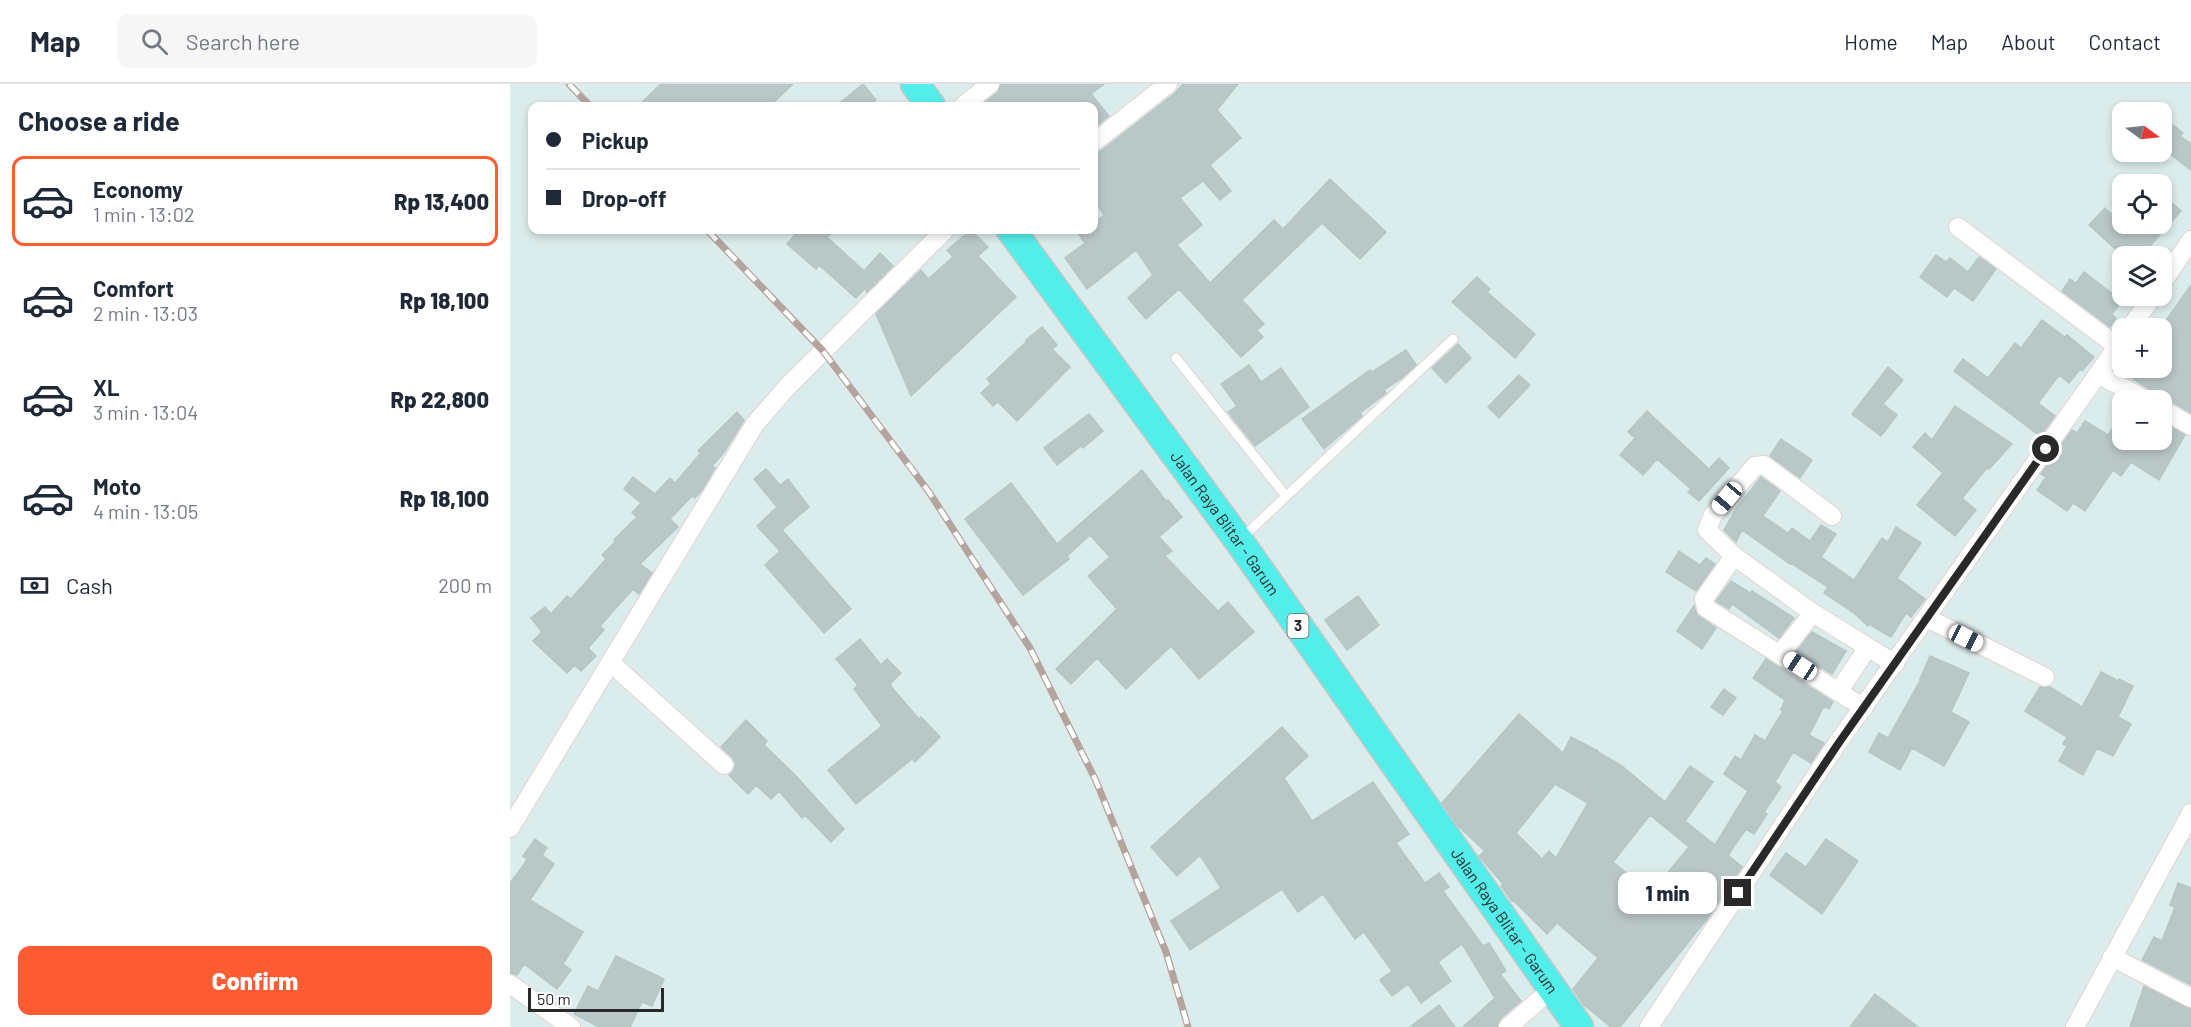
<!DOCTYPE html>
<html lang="en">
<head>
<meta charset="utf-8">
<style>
  body { margin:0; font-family:Barlow,sans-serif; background:#f6f6f7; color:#1f2937; height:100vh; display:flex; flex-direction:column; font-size:22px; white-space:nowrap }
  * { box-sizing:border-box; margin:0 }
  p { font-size:20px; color:#747a83 }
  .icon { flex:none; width:33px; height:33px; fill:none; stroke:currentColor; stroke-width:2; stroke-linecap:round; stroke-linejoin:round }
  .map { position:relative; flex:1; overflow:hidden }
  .sheet { display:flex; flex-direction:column; background:#fff; width:510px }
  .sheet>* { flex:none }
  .guide { position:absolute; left:18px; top:18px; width:570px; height:132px; border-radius:12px; box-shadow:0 3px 9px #0003; display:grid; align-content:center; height:132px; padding:0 18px; background:#fff }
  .needle { width:39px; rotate:105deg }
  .tools { position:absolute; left:1602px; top:18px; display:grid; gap:12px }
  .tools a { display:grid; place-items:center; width:60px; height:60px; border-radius:12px; background:#fff; box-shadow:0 3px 9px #0003; font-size:30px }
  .scale { position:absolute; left:18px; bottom:15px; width:136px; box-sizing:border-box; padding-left:6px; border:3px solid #292929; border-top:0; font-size:16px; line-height:21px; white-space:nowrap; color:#292929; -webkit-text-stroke:4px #fff; paint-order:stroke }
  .end { position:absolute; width:27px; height:27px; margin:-14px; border:8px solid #292929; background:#fff; box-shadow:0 0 0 3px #fff }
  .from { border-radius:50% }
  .bubble { position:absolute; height:42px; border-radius:12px; background:#fff; box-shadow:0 3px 9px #0003; font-size:20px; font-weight:800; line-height:42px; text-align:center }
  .car { position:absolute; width:18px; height:36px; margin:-18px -9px; border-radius:8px; box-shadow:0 0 4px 2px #0007; background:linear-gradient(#fff 24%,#345 0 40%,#fff 0 76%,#345 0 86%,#fff 0) }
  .guide b { display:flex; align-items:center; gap:21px; height:57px; font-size:22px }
  .guide b+b { border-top:2px solid #e0e1e3 }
  .guide i { width:15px; height:15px; background:#1f2937 }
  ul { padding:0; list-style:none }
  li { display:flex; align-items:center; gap:18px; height:90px; margin:0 12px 9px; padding:0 6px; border:3px solid transparent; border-radius:12px }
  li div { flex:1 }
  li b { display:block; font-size:22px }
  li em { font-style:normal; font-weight:800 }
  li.active { border-color:#ff5c34 }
  li>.icon { width:54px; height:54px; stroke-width:1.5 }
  h2 { padding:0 18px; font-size:27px; line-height:72px }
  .pay { display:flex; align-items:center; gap:15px; height:66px; padding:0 18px; font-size:22px }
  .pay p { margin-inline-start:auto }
  .primary-button { display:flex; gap:12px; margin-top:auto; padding:12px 18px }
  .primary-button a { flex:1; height:69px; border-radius:12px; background:#ff5c34; color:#fff; font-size:24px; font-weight:800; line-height:69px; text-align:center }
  header { display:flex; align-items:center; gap:36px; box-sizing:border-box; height:84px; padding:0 30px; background:#fff; border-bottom:2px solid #e0e1e3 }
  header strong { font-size:28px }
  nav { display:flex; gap:33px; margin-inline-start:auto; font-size:21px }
  .search { width:420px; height:54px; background:#f6f6f7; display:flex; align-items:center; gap:15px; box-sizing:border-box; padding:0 21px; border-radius:12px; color:#747a83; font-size:22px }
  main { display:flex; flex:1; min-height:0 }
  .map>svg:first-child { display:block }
  .building { fill:#bac7c7; stroke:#b4c7c7; stroke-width:1.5; fill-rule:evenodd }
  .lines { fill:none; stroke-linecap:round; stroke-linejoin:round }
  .service-casing { stroke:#e3d3cf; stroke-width:11 }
  .minor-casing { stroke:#e3d3cf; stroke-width:20 }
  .trunk-casing { stroke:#c7c7c7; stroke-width:31 }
  .service { stroke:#fff; stroke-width:9 }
  .minor { stroke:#fff; stroke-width:18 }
  .trunk { stroke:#54eeea; stroke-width:28 }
  .rail-casing { stroke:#b5a39d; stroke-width:7 }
  .rail { stroke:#fff; stroke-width:4.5; stroke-dasharray:14; stroke-linecap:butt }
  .route { stroke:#292929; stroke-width:8 }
  .labels { text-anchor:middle; stroke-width:6; stroke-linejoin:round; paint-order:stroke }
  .shield { fill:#fff; stroke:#696969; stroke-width:1.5 }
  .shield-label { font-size:15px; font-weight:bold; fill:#292929 }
  .street-label { font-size:16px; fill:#292929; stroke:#fff }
</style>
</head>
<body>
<header>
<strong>Map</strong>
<div class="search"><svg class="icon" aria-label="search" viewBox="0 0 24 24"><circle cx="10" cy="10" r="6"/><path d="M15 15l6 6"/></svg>Search here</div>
<nav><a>Home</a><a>Map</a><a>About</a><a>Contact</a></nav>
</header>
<main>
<section class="sheet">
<h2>Choose a ride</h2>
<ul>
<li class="active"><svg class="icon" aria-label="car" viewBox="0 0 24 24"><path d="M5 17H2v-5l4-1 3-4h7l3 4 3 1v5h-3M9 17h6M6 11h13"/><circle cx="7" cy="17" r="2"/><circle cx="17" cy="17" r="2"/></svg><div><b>Economy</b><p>1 min · 13:02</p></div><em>Rp 13,400</em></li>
<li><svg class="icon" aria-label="car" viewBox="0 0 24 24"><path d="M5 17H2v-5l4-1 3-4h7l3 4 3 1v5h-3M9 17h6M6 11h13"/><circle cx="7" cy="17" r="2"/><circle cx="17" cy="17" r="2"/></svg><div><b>Comfort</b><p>2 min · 13:03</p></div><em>Rp 18,100</em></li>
<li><svg class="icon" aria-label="car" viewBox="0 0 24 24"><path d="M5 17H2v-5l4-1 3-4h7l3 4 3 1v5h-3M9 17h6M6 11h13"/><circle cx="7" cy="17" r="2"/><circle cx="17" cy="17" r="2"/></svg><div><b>XL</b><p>3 min · 13:04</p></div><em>Rp 22,800</em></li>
<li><svg class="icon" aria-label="car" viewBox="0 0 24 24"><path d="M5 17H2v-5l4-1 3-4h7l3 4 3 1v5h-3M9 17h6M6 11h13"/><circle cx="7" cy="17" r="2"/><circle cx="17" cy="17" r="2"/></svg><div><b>Moto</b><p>4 min · 13:05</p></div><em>Rp 18,100</em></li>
</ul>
<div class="pay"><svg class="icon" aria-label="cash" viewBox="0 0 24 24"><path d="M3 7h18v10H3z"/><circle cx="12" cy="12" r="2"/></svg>Cash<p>200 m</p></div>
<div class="primary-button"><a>Confirm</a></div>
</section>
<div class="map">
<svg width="1681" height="943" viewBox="0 0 1681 943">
  <rect width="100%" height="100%" fill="#daeceb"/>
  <path class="building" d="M151 0H283L260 22H128Z
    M353 0 366 16 359 22H326Z
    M491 0H594L581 10 599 32 584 44V22H470L488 8Z
    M673 0H728L707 26 731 54 700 81 721 107 710 116 693 97 670 114 692 141 667 161 700 199 764 136 773 145 820 95 876 148 850 175 812 139 732 216 754 240 747 246 753 253 731 273 669 205 636 235 618 214 643 191 626 166 577 205 555 174 575 159 566 146H584V139L594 131 584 115V69L591 67 665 9Z
    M1652 32 1673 49 1670 52 1681 60V86L1652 64Z
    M1652 110 1671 127 1631 172H1613L1579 141 1595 124 1612 140H1652Z
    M289 146H325L317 153 354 187 370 169 383 182 357 208 355 204 346 214 309 181 306 185 277 160Z
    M461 146 478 163 468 172 506 213 401 312 366 230 411 186 418 195 443 173 437 166Z
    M1426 171 1436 178 1440 174 1458 188 1469 173 1486 185 1463 217 1444 204 1437 213 1410 193Z
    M1574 188 1612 217 1602 230 1606 234 1600 243 1552 207 1560 195 1566 199Z
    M967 193 980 205 977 208 1025 250 1005 274 942 218Z
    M1681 201V329L1658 315 1650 314 1641 306 1606 284H1652V242Z
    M1532 236 1555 253 1557 251 1584 273 1572 287 1570 285 1559 299 1549 291 1528 319 1545 332 1530 352 1444 287 1453 275 1478 294 1505 259 1511 264Z
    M532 243 547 261 542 265 560 283 507 337 488 318 483 322 471 309 481 300 477 295 517 257 516 256Z
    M948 260 961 274 936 299 922 284Z
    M896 266 906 281 892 294 874 306 876 309 850 329 852 332 814 365 792 335 860 286 862 288Z
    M739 281 751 298 771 284 799 323 745 362 718 328 727 322 711 300Z
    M1378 283 1393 296 1373 320 1387 331 1371 352 1342 330Z
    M1009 291 1020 301 989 334 978 323Z
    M1445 322 1502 360 1479 385 1477 384 1452 414 1466 426 1445 452 1407 421 1433 389 1403 363 1415 349 1422 356Z
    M1137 327 1199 385 1209 374 1219 384 1189 417 1178 408 1181 405 1147 375 1133 391 1110 371 1125 354 1118 348Z
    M227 328 234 336 215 367 202 382 205 384 192 406 185 414 182 412 160 435 168 443 130 480 142 489 129 510 123 505 90 542 94 546 78 564 86 572 71 587 65 581 57 589 23 557 32 548 21 534 35 523 41 530 57 512 61 515 96 475 92 471 105 458 104 456 127 433 122 429 131 419 114 405 123 393 145 410 160 394 165 399 191 369 188 367Z
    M579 330 593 347 573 364 571 362 547 381 534 364Z
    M1575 337 1598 351 1602 345 1612 352V356H1652V338L1675 351 1649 396 1621 378 1611 392 1603 386 1575 427 1563 419 1557 427 1527 406 1536 393 1531 390 1562 346 1567 349Z
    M1271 355 1302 376 1290 394 1260 372Z
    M256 385 270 401 278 395 299 423 272 446 341 525 314 549 255 481 270 467 247 442 267 423 244 395Z
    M632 386 656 417 658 416 672 433 649 453 662 467 655 472 708 527 718 518 744 548 689 595 661 562 616 605 587 574 561 600 546 585 607 525 578 492 600 473 580 451 557 472 559 475 513 511 455 435 501 399 547 460Z
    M1251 393 1270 407 1253 432 1278 449 1282 444 1300 457 1311 441 1326 450 1311 473 1344 496 1372 454 1378 458 1386 443 1411 459 1387 494 1415 515 1401 533 1396 529 1381 553 1359 540 1358 542 1344 529 1314 509 1318 503 1281 479 1280 480 1232 446 1226 458 1214 446 1226 425Z
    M1169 467 1190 481 1196 474 1205 480 1186 507 1156 488Z
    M1221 497 1240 509 1242 507 1284 534 1269 554 1222 520 1219 525 1206 517Z
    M848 512 869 541 837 566 815 536Z
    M1184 522 1187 531 1206 544 1192 565 1167 547Z
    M1302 548 1336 567 1322 590 1286 568Z
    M350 555 371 581 377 575 391 589 380 600 383 605 409 635 411 633 430 653 405 678 402 675 346 720 318 686 372 642 344 605 348 601 326 575Z
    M1420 572 1459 589 1441 628 1459 638 1434 682 1402 664 1390 686 1359 668 1369 649 1378 654 1411 595H1410Z
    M1256 575 1323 618 1319 625 1314 622 1299 651 1314 659 1301 679 1283 668 1265 698 1271 703 1254 728 1257 730 1244 750 1236 745 1218 771 1232 783 1197 835 1110 943H1101L1074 921 1063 905 1088 874 1047 839 1037 850 1003 816 1002 817 991 802 993 800 969 772 975 767 948 742 932 719 1009 630 1053 669 1061 653 1088 667V668L1112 682 1155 718 1180 682 1203 698 1175 737 1205 761 1238 707 1214 690 1225 672 1231 676 1245 651 1255 657 1273 627 1271 626 1275 616 1243 594ZM1045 700 1078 719 1046 774 1039 767 1032 775 1006 749ZM1140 731 1179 763 1141 809 1103 778Z
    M1591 588 1608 597 1609 595 1623 602 1608 633 1621 640 1603 672 1587 664 1573 691 1549 677 1557 662 1553 660 1557 653 1515 627 1530 603H1540L1572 623Z
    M1214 605 1226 614 1213 631 1201 623Z
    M236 636 257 657 254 661 285 691 334 745 321 758 295 731 292 734 269 707 261 715 246 701 238 710 219 691 223 688 226 680 222 673 211 663Z
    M772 643 798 672 774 694 802 737 863 698 899 750 886 759 915 799 929 789 939 803 933 807 973 862 979 859 996 887 990 890 1011 917 991 934 987 943H953L985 914 952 860 928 878 941 897 911 919 898 900 882 912 870 896 882 887 854 848 845 855 813 810 788 828 772 805 680 866 661 837 711 804 690 771 667 792 641 763Z
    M25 755 37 764 32 771 44 780 20 816 73 848 53 880 61 886 47 905 14 880 7 891 0 889V799L13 782 17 775 13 772Z
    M1316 755 1348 777 1312 830 1260 791 1276 769 1296 783Z
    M1668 799 1681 804V901L1632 876 1644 853 1652 857 1665 823 1660 821Z
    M106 872 154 895 142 922 132 918 120 943H89L64 930 78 902 88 907Z
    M1634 902 1681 925V943H1620Z
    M1365 910 1408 943H1340Z
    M929 921 945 943H900Z"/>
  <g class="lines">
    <g class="service-casing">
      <path id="service" d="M666 274 776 412
        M731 455 943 255"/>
    </g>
    <g class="minor-casing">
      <path id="minor" d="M453 22 480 0
        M584 58 658 0
        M1448 143 1608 263
        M1652 199 1681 156
        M1620 244 1643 212
        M1588 290 1636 316
        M1652 325 1681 342
        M1322 432 1254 381 1245 382 1203 431 1197 446 1224 472 1303 529 1385 580
        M1224 472 1194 515 1196 524 1354 624
        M1417 534 1535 593
        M1271 569 1303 529
        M101 579 214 681
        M1329 607 1358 563
        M0 744 245 340 277 303 435 146
        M1602 873 1681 914
        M0 900 61 943
        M998 943 1042 905
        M1139 943 1327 660 1612 256
        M1565 943 1681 729"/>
    </g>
    <g class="trunk-casing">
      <g id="trunk">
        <path d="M405 0 421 22"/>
        <path id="s1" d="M501 146 729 457 1069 943"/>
      </g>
    </g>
    <use href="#service" class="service"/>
    <use href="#minor" class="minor"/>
    <use href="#trunk" class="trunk"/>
    <g class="rail-casing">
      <path id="rail" d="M59 0 80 22
        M197 146 313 267 419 408 520 564 586 697 656 868 678 943"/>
    </g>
    <use href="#rail" class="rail"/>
  </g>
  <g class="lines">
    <path class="route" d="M1228 809 1328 660 1536 365"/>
  </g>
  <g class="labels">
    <rect class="shield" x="777.5" y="530" width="21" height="24" rx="4.5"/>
    <g class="shield-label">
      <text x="788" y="547">3</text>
    </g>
    <g class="street-label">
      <text dy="6" stroke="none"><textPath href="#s1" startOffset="363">Jalan Raya Blitar - Garum</textPath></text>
      <text dy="6" stroke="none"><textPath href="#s1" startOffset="849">Jalan Raya Blitar - Garum</textPath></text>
    </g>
  </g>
</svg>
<div class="tools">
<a><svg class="needle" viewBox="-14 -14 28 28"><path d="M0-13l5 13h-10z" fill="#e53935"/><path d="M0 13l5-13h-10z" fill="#747a83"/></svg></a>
<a><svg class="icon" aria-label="locate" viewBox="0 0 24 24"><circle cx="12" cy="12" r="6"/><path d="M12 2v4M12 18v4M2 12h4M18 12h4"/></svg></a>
<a><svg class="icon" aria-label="layers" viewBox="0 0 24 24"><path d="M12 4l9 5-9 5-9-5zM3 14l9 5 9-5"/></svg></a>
<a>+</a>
<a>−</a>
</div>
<div class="scale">50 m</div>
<i class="end from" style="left:1536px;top:365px"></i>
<i class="end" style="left:1228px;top:809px"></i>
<div class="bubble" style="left:1108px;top:788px;width:99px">1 min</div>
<i class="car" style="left:1217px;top:414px;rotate:220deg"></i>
<i class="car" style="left:1456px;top:554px;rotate:117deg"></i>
<i class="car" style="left:1290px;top:582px;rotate:303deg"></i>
<div class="guide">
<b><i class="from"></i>Pickup</b>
<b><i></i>Drop-off</b>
</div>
</div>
</main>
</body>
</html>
